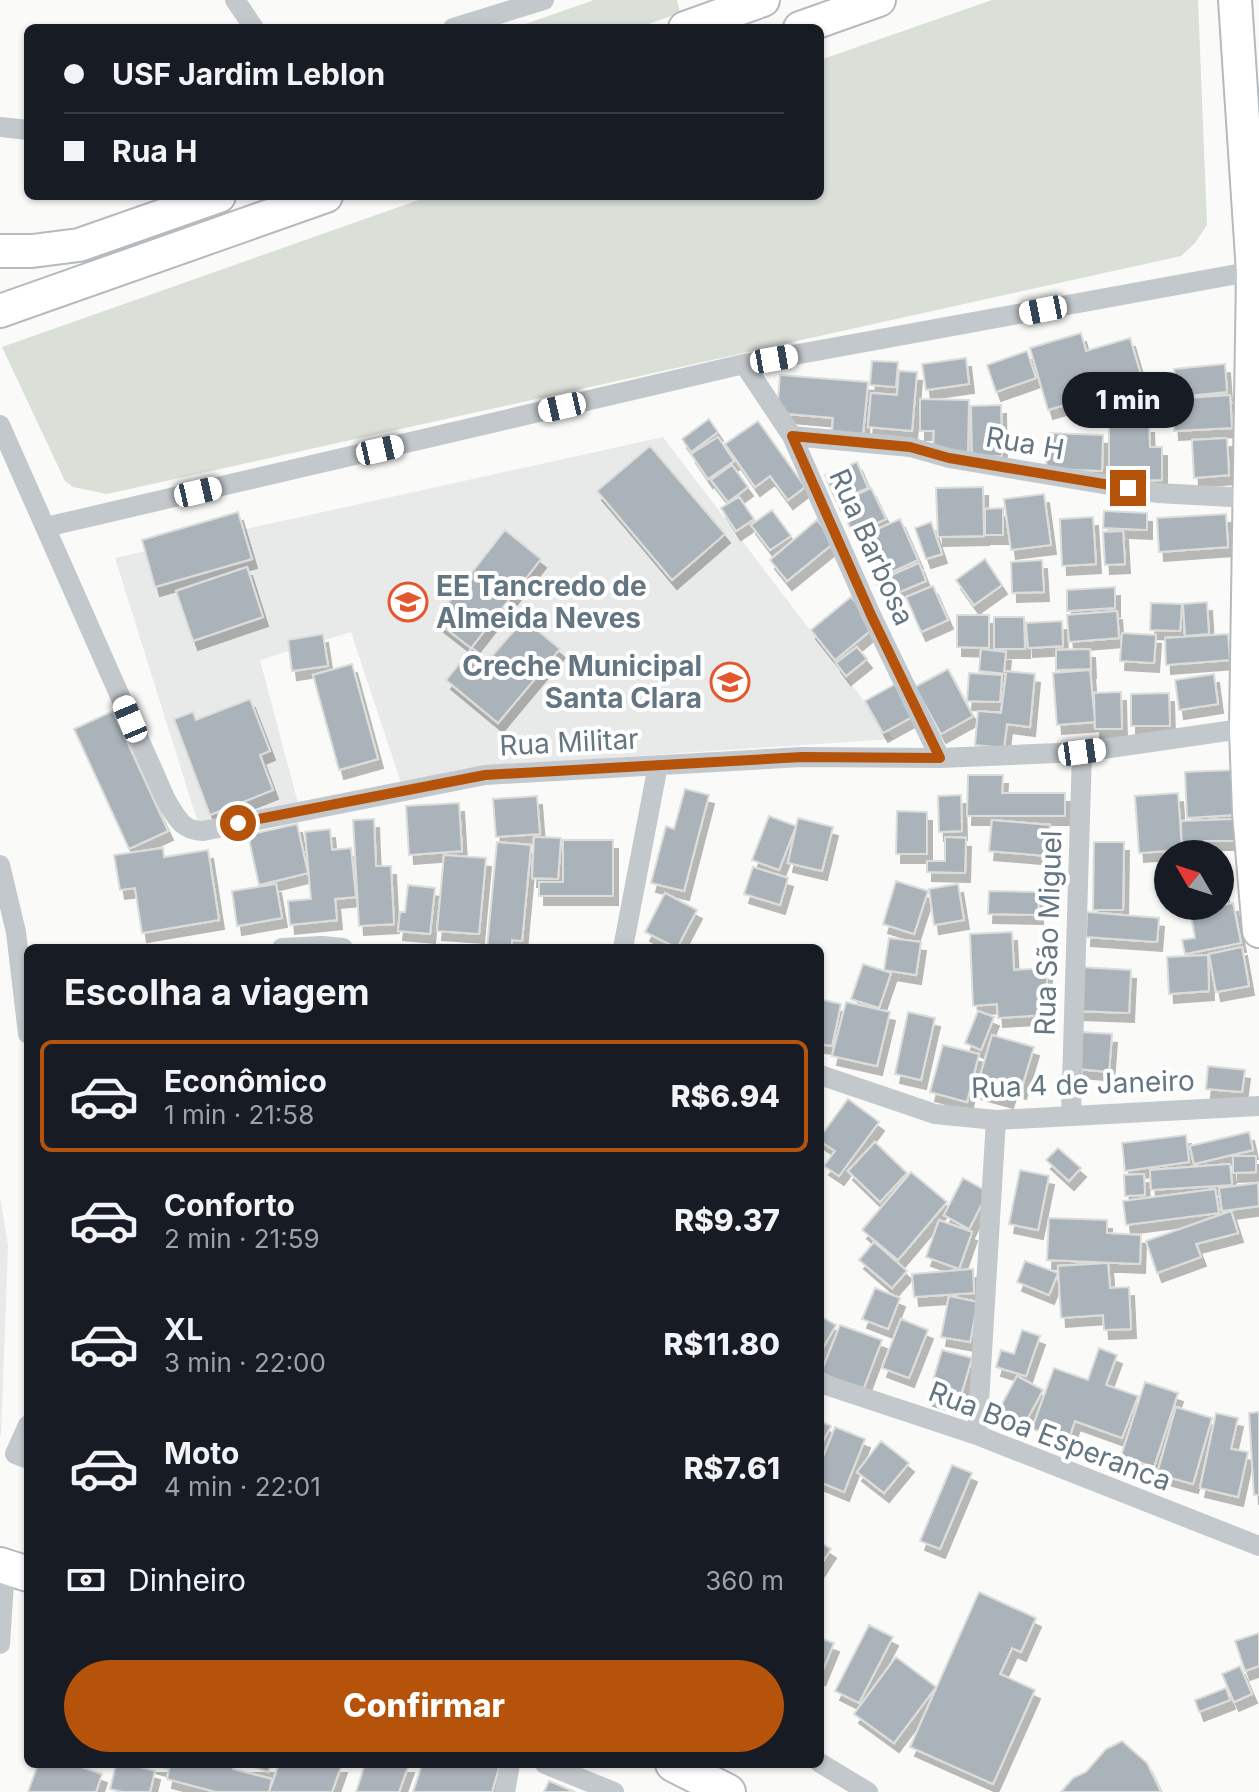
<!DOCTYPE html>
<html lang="pt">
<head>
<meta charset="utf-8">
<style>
  body { margin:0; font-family:Inter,sans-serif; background:#20242c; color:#f1f3f6; height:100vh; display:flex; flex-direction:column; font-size:30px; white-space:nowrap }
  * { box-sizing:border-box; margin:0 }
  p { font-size:26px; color:#9ea1a6 }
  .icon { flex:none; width:44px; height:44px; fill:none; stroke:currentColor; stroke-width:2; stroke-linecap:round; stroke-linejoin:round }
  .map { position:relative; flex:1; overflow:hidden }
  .panel { position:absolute; left:24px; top:944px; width:800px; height:824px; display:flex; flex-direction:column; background:#171b24; border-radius:12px; box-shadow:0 2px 6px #0004 }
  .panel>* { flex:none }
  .guide { position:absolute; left:24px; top:24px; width:800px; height:176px; border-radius:12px; box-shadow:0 2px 6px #0004; display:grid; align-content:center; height:176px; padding:0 40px; background:#171b24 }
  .needle { width:52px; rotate:309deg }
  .tools { position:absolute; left:1154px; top:840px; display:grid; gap:16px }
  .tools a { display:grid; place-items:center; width:80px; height:80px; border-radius:50%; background:#171b24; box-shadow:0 2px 6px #0004; font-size:40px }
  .end { position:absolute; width:36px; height:36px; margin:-18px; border:10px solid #b45309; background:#fff; box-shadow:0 0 0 4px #fff }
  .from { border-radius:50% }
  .bubble { position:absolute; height:56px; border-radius:28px; background:#171b24; box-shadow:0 2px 6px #0004; font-size:26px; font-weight:800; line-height:56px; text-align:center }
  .car { position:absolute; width:24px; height:48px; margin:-24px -12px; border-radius:10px; box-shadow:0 0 6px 2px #0007; background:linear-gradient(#fff 24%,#345 0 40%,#fff 0 76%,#345 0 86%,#fff 0) }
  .guide b { display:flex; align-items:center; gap:28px; height:76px; font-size:30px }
  .guide b+b { border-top:2px solid #363941 }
  .guide i { width:20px; height:20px; background:#f1f3f6 }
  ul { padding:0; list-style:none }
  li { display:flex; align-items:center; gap:24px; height:112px; margin:0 16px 12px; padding:0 24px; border:4px solid transparent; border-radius:12px }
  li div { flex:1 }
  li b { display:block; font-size:30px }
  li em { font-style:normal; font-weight:800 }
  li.selected { border-color:#b45309 }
  li>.icon { width:72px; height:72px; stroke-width:1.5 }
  h2 { padding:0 40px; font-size:36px; line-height:96px }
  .pay { display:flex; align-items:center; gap:20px; height:88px; padding:0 40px; font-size:30px }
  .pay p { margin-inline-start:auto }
  .primary-button { display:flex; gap:16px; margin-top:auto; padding:16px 40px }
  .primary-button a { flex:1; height:92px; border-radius:48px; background:#b45309; color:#fff; font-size:32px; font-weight:800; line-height:92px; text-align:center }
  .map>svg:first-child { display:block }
  .built { fill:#e8e9e9 }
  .green { fill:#dadfd7 }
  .building { fill:#aab3b9; stroke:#dcdcda; stroke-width:2; filter:url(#shadow) }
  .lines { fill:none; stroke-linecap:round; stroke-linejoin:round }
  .primary-casing { stroke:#b5babe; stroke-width:36 }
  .trunk-casing { stroke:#b4b9bd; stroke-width:38 }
  .minor { stroke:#c3c8cc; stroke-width:20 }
  .primary { stroke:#fff; stroke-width:32 }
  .trunk { stroke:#fff; stroke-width:34 }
  .route { stroke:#b45309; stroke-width:10 }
  .labels { text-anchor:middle; stroke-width:8; stroke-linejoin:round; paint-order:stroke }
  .street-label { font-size:28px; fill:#657683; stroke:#fff }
  .poi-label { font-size:28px; font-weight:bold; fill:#657683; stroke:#fff; text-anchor:start }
</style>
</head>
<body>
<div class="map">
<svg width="1259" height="1792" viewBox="0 0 1259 1792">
  <defs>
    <filter id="shadow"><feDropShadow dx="5" dy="9" stdDeviation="0" flood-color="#0004"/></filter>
  </defs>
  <rect width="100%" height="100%" fill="#fafaf8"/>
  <path class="built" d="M663 437 893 739 623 757 485 771 403 789 351 632 260 660 299 807 204 828 197 820 115 558Z
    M0 1196 8 1246 1 1436 0 1435Z"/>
  <path class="green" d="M594 0H677L680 13 637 28H514Z
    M992 0H1198L1207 225 1195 243 1181 256 107 494 73 487 65 481 2 347 430 196H820V60Z"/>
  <path class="building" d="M1081 333 1086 351 1130 338 1143 382 1048 410 1030 348Z
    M1027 351 1036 378 996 392 987 365Z
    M966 358 969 384 926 390 922 364Z
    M872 361 898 362 896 387 870 385Z
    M1225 364 1227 392 1177 397 1174 369Z
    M899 371 917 372 912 431 868 427 871 393 897 395Z
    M780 375 868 382 863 434 832 432 833 418 777 413Z
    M1230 395 1232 428 1174 431 1172 399Z
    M920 399 969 400 968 453 933 452 934 431H920Z
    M1001 405 1002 456 972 457 971 406Z
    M709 419 718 432 691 452 682 439Z
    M758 421 805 487 788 500 770 476 755 487 725 444Z
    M1109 424H1149L1150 447H1162V480L1109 481Z
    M1048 433 1103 435 1102 471 1046 469Z
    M718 437 734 461 708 479 691 454Z
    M1227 438 1229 475 1194 478 1192 440Z
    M650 446 725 534 672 580 597 491Z
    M857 462 868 488 836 501 825 475Z
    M732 465 748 487 728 502 711 480Z
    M983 487 984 536 938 537 936 488Z
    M871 488 886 519 853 534 839 503Z
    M1044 494 1051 545 1011 550 1004 499Z
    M739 497 754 519 736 531 721 508Z
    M1003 508V535H985V509Z
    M772 510 791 536 770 550 751 525Z
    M1104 511 1147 513V530L1103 528Z
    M238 512 252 559 155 587 142 540Z
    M1226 514 1228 547 1159 552 1157 518Z
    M1093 517 1096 564 1062 566 1060 519Z
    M900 519 918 560 883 576 864 535Z
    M817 520 835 542 787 581 770 560Z
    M931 522 942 554 926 559 915 528Z
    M505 530 541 559 471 648 435 620Z
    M1123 531 1125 564 1105 565 1103 532Z
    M985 559 1002 585 974 605 956 580Z
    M1042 560 1044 592 1012 593 1011 562Z
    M919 563 926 581 883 599 876 582Z
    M247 567 263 617 193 641 176 591Z
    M933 586 948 620 921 632 906 597Z
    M1115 587V608L1067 611V590Z
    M851 597 876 626 835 660 811 630Z
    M1207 602 1209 634 1185 636 1183 604Z
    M1151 603 1182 604 1180 631 1150 630Z
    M1117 611 1119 638 1069 642 1067 615Z
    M957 615H989V648L957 647Z
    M994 617H1024L1025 649H994Z
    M524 619 560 649 498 723 446 680 472 648 488 661Z
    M1062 621 1063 646 1028 648 1026 623Z
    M1122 633 1156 635 1154 663 1120 661Z
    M323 634 328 666 292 671 288 640Z
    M1228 634 1230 660 1166 665 1165 638Z
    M857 647 867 659 846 676 836 663Z
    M981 649 1006 652 1004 671 1035 674 1030 727 1007 724 1004 748 975 745 978 711 1001 713 1006 674 979 671Z
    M1090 649 1091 669 1056 670V650Z
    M352 664 378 759 339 770 313 675Z
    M948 669 973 716 941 734 915 687Z
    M1090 670 1095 722 1057 725 1053 673Z
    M969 673 1002 675 1000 702 967 701Z
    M1214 674 1218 704 1179 710 1175 680Z
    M899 682 917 714 883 733 865 701Z
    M1121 692 1122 729H1095L1094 693Z
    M1169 693 1170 726H1131V694Z
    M250 699 270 751 260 755 273 790 210 815 174 719 193 712 196 720Z
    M113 711 168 831 129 849 74 729Z
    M1233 770 1235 815 1187 818 1185 772Z
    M968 775H1003L1002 793H1065V816H967Z
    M685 789 709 795 684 891 651 883 666 826 674 829Z
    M1178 793 1182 850 1139 853 1135 796Z
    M961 795 962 831 939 832 938 796Z
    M537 796 540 834 496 837 493 799Z
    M459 803 462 851 409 855 406 806Z
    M897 811 927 812V854H896Z
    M769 816 796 826 779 870 752 860Z
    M798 818 833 827 822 871 788 863Z
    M374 819 376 866H391L394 924 359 926 353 820Z
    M1236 819 1237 841H1204V854H1182L1181 821Z
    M992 820 1050 825 1047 856 989 851Z
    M297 824 308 873 259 885 248 835Z
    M330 829 332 850 351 848 356 897 335 899 337 920 290 925 288 901 311 899 305 832Z
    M534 837 561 838 558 879 532 878Z
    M945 837 966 838 965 873 927 872V861H945Z
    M563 840H613V896H539V882H563Z
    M497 842 531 845 522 941 512 940V948H487Z
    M1094 842H1124L1123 910H1093Z
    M163 848 164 857 208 850 219 920 142 933 135 888 120 890 114 855Z
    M444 855 486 858 479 934 437 931Z
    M1220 855 1225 902 1220 903Z
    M753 867 788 878 780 905 744 894Z
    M896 881 928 891 914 934 883 924Z
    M276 884 282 918 237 926 232 891Z
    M958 884 964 920 934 925 929 889Z
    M408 885 435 888 430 934 398 931 400 912H405Z
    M989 891 1039 892 1038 915 988 914Z
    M665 893 697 910 677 948 645 932Z
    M1233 903 1241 943 1185 954 1182 940 1195 938 1190 911Z
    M1087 912 1159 918 1157 942 1086 937Z
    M1012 932 1014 970 1047 968V1015L998 1018 997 1004 973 1006 970 934Z
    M889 938 921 942 916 975 884 970Z
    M1242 947 1249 986 1216 992 1209 954Z
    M1208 955 1209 991 1169 994 1167 957Z
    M863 964 891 973 879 1008 851 999Z
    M1080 967 1131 970 1129 1013 1078 1011Z
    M820 999 841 1004 832 1046 820 1044Z
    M846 1002 890 1012 877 1066 832 1056Z
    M978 1011 994 1017 981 1050 965 1043Z
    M908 1012 935 1018 921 1080 895 1074Z
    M1082 1032 1112 1034 1109 1072 1078 1069Z
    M992 1035 1034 1047 1021 1090 1012 1087 1008 1099 976 1090Z
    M943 1045 979 1054 967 1102 930 1092Z
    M1208 1066 1245 1070 1242 1092 1206 1089Z
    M848 1099 879 1122 839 1176 824 1166 835 1151 820 1141V1137Z
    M1249 1132 1253 1150 1194 1164 1190 1146Z
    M1186 1135 1189 1162 1125 1171 1122 1143Z
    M875 1142 907 1173 880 1202 848 1171Z
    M1058 1148 1081 1168 1069 1181 1046 1160Z
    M1233 1156H1256V1172L1233 1173Z
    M1230 1164 1232 1185 1151 1190 1150 1170Z
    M1020 1170 1049 1176 1038 1230 1009 1224Z
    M911 1172 947 1202 898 1260 862 1230Z
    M1144 1174 1145 1195 1125 1196 1124 1175Z
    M963 1178 988 1192 969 1229 944 1215Z
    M1258 1183 1259 1206 1222 1211 1219 1188Z
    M1215 1189 1219 1213 1126 1225 1123 1201Z
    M1231 1211 1238 1233 1196 1244 1201 1257 1157 1273 1146 1241Z
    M1049 1218 1107 1220V1233L1141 1235 1140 1264 1047 1260Z
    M939 1220 972 1232 959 1269 926 1257Z
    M874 1242 907 1271 892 1288 859 1260Z
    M1025 1261 1058 1273 1049 1295 1017 1282Z
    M1108 1263 1110 1288 1129 1287 1131 1329 1104 1330 1103 1315 1061 1318 1058 1266Z
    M973 1269 974 1293 914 1297 912 1274Z
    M875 1288 900 1298 888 1329 862 1319Z
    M949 1296 978 1302 970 1342 941 1337Z
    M820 1316 836 1325 820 1353Z
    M901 1319 928 1330 909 1378 882 1368Z
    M840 1325 882 1340 863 1390 821 1373Z
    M1022 1330 1040 1336 1026 1376 996 1367 1001 1350 1014 1354Z
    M1099 1348 1117 1355 1106 1385 1138 1396 1122 1438 1075 1421 1068 1441 1032 1429 1054 1368 1088 1380Z
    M942 1350 972 1358 958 1405 928 1397Z
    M1017 1376 1043 1390 1022 1429 996 1415Z
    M1145 1382 1178 1393 1154 1467 1121 1456Z
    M1176 1407 1212 1418 1193 1484 1157 1474Z
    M1259 1412V1495H1254L1249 1413Z
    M1216 1413 1238 1418 1231 1449 1248 1452 1238 1497 1200 1488Z
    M820 1421 831 1426 820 1447Z
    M835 1427 865 1439 844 1492 820 1482V1465Z
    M881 1441 909 1463 884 1493 857 1472Z
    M952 1465 972 1473 940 1549 920 1541Z
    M820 1542 831 1549 820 1566Z
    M979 1592 1036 1618 1021 1652 1012 1648 1000 1674 1035 1690 993 1784 910 1747Z
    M869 1625 893 1637 859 1703 835 1691Z
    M1259 1633V1666L1245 1671 1235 1641Z
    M820 1638 834 1643 820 1677Z
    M896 1657 936 1687 894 1743 854 1714Z
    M1240 1666 1252 1694 1234 1702 1222 1674Z
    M1226 1688 1230 1700 1199 1712 1195 1700Z
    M1122 1741 1147 1763 1161 1792H1061L1073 1778 1086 1772 1106 1749Z
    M38 1764H72L102 1774 96 1792H28Z
    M116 1764H128L155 1771 150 1792H122L110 1789Z
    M150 1764H235L233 1769 272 1779 269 1792H216L167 1779 169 1769Z
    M245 1764H271L268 1772Z
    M279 1764H342L332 1792H269Z
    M365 1764H409L399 1792H356Z
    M422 1764H500L492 1792H413Z
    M549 1781 575 1792H544Z"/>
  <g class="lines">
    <g class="primary-casing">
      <path id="primary" d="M1235 0 1253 272 1246 729 1249 813 1259 931
        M685 28 763 0
        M800 28 879 0
        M0 251H32L79 245 219 196
        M0 311 326 196"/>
    </g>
    <g class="trunk-casing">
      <path id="trunk" d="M0 1565 28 1574
        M673 1764 728 1792"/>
    </g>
    <path class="minor" d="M235 0 254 28
      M453 28 544 0
      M0 127 28 130
      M744 364 792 436 871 615 940 758
      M0 425 166 800C176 816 181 831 203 831L485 775 802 757 940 758 1082 752 1255 727
      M792 436 910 447 949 458 1157 493 1250 498
      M46 527 744 364 1259 270
      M0 865 16 932 28 1034
      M282 948 322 946 343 948
      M623 948 658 765
      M820 1075 935 1114 996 1120 1259 1106
      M1071 1115 1082 752
      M820 1383 977 1435 1259 1546
      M28 1425 15 1454 28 1459
      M977 1435 996 1120
      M0 1644 5 1567
      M820 1763 868 1792
      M545 1764 614 1792
      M505 1792 510 1764"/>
    <use href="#primary" class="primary"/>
    <use href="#trunk" class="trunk"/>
  </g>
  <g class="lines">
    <path class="route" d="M238 823 485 775 802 757 940 758 871 615 792 436 910 447 949 458 1128 488"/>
  </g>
  <defs>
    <g id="school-ring" transform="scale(2)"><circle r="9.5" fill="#fff" stroke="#e4572e" stroke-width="1.5"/><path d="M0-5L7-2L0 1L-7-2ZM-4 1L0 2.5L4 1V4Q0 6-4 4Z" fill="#e4572e"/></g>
  </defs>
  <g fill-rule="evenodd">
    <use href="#school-ring" x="408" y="602"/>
    <use href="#school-ring" x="730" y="682"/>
  </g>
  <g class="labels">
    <g class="street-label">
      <text transform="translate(1025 443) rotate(10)" y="10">Rua H</text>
      <text transform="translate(872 547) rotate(66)" y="10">Rua Barbosa</text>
      <text transform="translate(569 742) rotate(-3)" y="10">Rua Militar</text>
      <text transform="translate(1048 933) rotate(-88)" y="10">Rua São Miguel</text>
      <text transform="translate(1083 1084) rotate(-2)" y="10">Rua 4 de Janeiro</text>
      <text transform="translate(1050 1436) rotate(21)" y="10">Rua Boa Esperanca</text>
    </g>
    <g class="poi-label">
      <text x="436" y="596">EE Tancredo de<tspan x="436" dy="32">Almeida Neves</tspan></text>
      <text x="702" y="676" text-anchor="end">Creche Municipal<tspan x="702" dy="32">Santa Clara</tspan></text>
    </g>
  </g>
</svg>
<div class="tools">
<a><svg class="needle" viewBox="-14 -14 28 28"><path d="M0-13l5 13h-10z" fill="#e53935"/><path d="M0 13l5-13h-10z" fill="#9ea1a6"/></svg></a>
</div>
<i class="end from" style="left:238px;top:823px"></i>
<i class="end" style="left:1128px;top:488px"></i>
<div class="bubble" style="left:1062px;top:372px;width:132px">1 min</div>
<i class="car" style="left:1043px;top:310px;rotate:259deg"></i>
<i class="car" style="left:774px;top:359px;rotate:80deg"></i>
<i class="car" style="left:562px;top:407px;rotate:257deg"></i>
<i class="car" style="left:380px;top:450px;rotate:77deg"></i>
<i class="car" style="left:198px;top:492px;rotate:77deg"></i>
<i class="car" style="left:130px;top:719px;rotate:337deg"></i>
<i class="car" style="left:1082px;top:752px;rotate:82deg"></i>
<div class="guide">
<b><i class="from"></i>USF Jardim Leblon</b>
<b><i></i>Rua H</b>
</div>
<section class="panel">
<h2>Escolha a viagem</h2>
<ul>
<li class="selected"><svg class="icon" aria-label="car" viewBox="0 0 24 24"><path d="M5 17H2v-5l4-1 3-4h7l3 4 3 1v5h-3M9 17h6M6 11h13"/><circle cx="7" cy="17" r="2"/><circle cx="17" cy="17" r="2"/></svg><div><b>Econômico</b><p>1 min · 21:58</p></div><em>R$6.94</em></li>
<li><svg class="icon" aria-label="car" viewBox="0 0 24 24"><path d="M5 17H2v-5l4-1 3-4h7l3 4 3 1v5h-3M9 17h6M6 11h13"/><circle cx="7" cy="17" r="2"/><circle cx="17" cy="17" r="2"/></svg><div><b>Conforto</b><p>2 min · 21:59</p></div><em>R$9.37</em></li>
<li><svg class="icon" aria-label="car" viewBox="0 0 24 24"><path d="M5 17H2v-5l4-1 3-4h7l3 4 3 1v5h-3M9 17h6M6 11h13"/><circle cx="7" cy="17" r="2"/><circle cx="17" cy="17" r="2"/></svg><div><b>XL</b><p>3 min · 22:00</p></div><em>R$11.80</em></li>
<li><svg class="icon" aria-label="car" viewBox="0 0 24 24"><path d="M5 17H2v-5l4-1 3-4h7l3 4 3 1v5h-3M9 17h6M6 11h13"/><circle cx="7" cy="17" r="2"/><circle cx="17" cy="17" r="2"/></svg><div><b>Moto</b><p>4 min · 22:01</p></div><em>R$7.61</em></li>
</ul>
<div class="pay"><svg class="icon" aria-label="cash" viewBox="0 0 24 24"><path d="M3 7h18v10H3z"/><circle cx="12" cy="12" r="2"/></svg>Dinheiro<p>360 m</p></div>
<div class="primary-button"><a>Confirmar</a></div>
</section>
</div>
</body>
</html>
